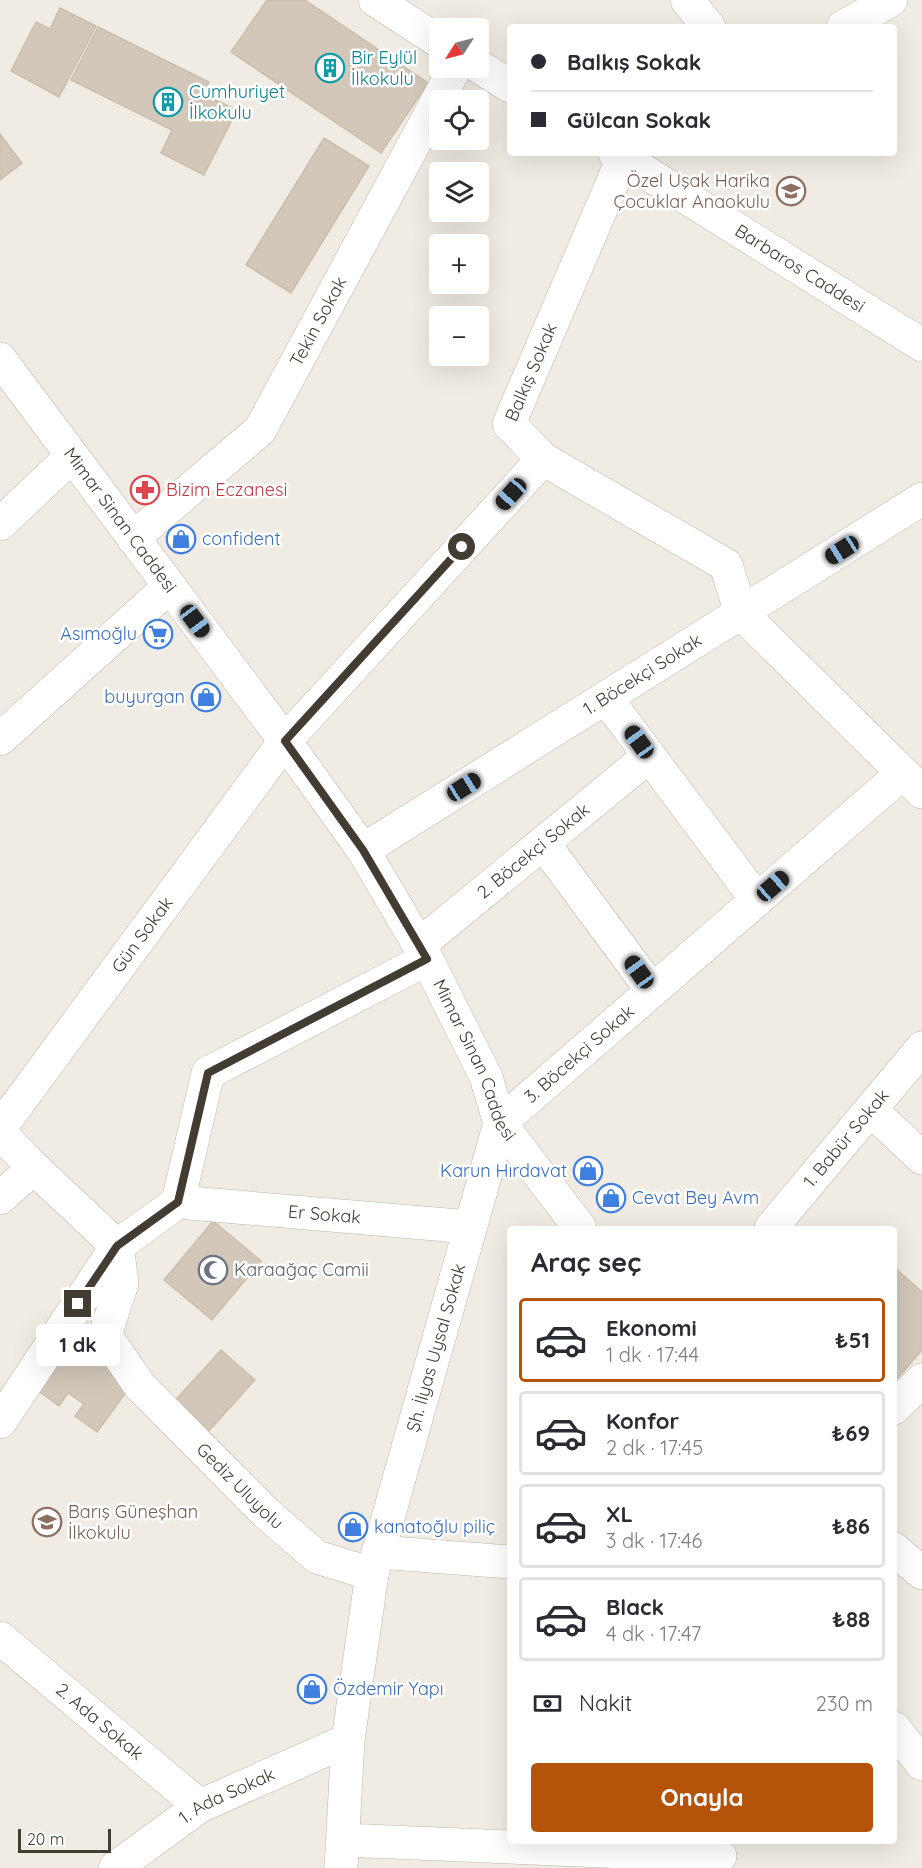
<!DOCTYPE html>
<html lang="tr">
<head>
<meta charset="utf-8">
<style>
  body { margin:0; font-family:Quicksand,sans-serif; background:#f7f7f7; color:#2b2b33; height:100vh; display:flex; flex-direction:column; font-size:22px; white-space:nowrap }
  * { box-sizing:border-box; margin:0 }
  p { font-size:20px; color:#7c7c81 }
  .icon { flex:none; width:33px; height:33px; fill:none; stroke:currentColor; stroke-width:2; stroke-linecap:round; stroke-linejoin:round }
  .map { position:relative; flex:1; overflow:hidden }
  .side { position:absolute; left:507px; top:1226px; width:390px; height:618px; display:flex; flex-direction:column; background:#fff; border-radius:6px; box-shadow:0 6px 24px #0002 }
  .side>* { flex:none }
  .guide { position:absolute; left:507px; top:24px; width:390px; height:132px; border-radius:6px; box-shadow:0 6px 24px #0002; display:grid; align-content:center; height:132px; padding:0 24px; background:#fff }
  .needle { width:39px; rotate:234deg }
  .tools { position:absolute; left:429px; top:18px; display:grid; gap:12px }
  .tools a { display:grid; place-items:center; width:60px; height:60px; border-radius:6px; background:#fff; box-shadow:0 6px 24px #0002; font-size:30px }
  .scale { position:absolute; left:18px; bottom:15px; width:93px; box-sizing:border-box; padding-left:6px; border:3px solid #423c33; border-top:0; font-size:16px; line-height:21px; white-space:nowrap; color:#423c33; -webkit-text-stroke:4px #fff; paint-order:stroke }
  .end { position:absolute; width:27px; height:27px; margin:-14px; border:8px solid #423c33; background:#fff; box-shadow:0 0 0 3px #fff }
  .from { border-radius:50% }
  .bubble { position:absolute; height:42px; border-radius:6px; background:#fff; box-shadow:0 6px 24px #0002; font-size:20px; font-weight:800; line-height:42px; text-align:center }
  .car { position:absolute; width:18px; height:36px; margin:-18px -9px; border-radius:8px; box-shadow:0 0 4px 2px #0007; background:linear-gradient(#222 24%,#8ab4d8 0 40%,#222 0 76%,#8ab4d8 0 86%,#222 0) }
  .guide b { display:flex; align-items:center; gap:21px; height:57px; font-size:22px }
  .guide b+b { border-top:2px solid #e1e1e2 }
  .guide i { width:15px; height:15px; background:#2b2b33 }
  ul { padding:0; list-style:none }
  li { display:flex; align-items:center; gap:18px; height:84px; margin:0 12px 9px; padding:0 12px; border:3px solid #e1e1e2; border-radius:6px }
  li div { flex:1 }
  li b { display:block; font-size:22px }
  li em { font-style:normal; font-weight:800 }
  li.current { border-color:#b45309 }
  li>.icon { width:54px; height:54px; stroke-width:1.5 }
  h2 { padding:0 24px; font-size:27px; line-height:72px }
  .pay { display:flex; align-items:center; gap:15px; height:66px; padding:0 24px; font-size:22px }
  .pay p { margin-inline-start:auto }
  .button { display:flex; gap:12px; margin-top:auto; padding:12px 24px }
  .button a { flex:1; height:69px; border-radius:6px; background:#b45309; color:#fff; font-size:24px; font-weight:800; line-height:69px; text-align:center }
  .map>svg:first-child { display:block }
  .building { fill:#d2c7b9; stroke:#ccbeac; stroke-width:1.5 }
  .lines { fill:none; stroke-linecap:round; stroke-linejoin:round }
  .minor-casing { stroke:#beb6a9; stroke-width:34 }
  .minor { stroke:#fff; stroke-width:33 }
  .route { stroke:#423c33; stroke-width:8 }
  .labels { text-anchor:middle; stroke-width:5; stroke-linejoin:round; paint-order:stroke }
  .culture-label { font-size:18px; fill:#0d838f; stroke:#fff; text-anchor:start }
  .education-label { font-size:18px; fill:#785e54; stroke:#fff; text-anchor:end }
  .street-label { font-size:18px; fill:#423c33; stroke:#fff }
  .health-label { font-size:18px; fill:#be3a42; stroke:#fff; text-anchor:start }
  .shop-label { font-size:18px; fill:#366cbe; stroke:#fff; text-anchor:start }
  .worship-label { font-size:18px; fill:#5b616d; stroke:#fff; text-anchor:start }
</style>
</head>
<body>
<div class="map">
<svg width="922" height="1868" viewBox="0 0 922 1868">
  <rect width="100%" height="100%" fill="#f1ece3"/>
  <path class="building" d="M267 0H305L428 83 381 153 231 52Z
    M60 8 96 26 59 97 11 71 36 22 50 29Z
    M98 27 209 82 203 94 237 110 204 175 161 153 172 130 71 80Z
    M0 134 22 163 0 180Z
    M324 138 369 166 291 293 246 265Z
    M213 1221 261 1261 212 1320 164 1280Z
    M894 1267 922 1292V1350L894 1382Z
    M69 1336 133 1383 97 1432 75 1416 84 1404 68 1393 59 1406 32 1386Z
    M221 1350 255 1380 206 1434 172 1404Z"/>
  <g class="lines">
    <g class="minor-casing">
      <g id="minor">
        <path d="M375 0 440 42"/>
        <path d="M687 0 709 27"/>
        <path d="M843 27 891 0"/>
        <path d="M478 66 510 86"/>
        <path id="s1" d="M615 153 922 345"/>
        <path id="s2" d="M0 359 285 741 363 850 427 959 486 1077 500 1123 580 1228"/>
        <path d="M543 459 726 565 741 613 922 792"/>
        <path d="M0 524 72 456"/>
        <path id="s3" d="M133 538 260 430 455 68"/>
        <path d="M606 698 757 900"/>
        <path d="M0 739 169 587"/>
        <path d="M543 843 652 990"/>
        <path id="s4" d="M363 850 922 499"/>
        <path id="s5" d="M419 945 649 756"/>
        <path d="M871 1110 922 1158"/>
        <path id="s6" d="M500 1123 903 773"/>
        <path id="s7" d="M0 1128 285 741 543 459 509 424 623 158 631 153"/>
        <path id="s8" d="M0 1133 34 1168 117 1246 122 1283 105 1335 140 1386 266 1513 317 1557 372 1574"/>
        <path d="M0 1198 34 1168"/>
        <path id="s9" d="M178 1202 470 1227"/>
        <path id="s10" d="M771 1228 922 1048"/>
        <path d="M894 1408 922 1380"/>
        <path d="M0 1422 117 1246 178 1202 208 1073 427 959"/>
        <path d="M894 1549 922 1573"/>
        <path d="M378 1552 510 1562"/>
        <path id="s11" d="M0 1638 200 1806"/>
        <path d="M894 1728 922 1764"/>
        <path d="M343 1840 720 1856"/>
        <path id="s12" d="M115 1868 200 1806 348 1740"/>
        <path id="s13" d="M341 1868 348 1740 372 1574 500 1123"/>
      </g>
    </g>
    <use href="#minor" class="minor"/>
  </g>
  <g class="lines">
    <path class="route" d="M78 1304 117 1246 178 1202 208 1073 427 959 363 850 285 741 462 547"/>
  </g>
  <defs>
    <g id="building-ring" transform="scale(1.5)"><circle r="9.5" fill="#fff" stroke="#0f9aa8" stroke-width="1.5"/><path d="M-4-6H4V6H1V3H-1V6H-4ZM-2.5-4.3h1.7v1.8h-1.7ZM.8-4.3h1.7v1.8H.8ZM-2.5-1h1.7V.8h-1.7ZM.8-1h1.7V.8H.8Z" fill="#0f9aa8"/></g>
    <g id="school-ring" transform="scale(1.5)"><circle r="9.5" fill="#fff" stroke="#8d6e63" stroke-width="1.5"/><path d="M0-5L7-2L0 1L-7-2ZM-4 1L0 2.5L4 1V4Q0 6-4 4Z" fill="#8d6e63"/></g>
    <g id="pharmacy-ring" transform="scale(1.5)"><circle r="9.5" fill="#fff" stroke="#e0444e" stroke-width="1.5"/><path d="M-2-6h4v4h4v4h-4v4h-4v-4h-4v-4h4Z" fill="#e0444e"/></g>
    <g id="shop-ring" transform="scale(1.5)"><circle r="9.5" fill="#fff" stroke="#3f7fe0" stroke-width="1.5"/><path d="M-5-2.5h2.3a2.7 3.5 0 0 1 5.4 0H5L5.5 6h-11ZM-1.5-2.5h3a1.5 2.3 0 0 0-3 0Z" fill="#3f7fe0"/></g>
    <g id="supermarket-ring" transform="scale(1.5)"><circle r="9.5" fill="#fff" stroke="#3f7fe0" stroke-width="1.5"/><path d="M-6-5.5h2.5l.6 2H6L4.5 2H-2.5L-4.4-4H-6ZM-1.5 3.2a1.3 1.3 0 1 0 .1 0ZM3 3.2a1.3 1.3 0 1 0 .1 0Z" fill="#3f7fe0"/></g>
    <g id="mosque-ring" transform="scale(1.5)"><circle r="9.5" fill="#fff" stroke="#6b7280" stroke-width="1.5"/><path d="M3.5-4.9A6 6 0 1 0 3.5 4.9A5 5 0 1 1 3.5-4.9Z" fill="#6b7280"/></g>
  </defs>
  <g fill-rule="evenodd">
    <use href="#building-ring" x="330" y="68"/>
    <use href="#building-ring" x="168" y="102"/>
    <use href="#school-ring" x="791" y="191"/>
    <use href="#pharmacy-ring" x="145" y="490"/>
    <use href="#shop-ring" x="181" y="539"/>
    <use href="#supermarket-ring" x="158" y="634"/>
    <use href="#shop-ring" x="206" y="697"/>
    <use href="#shop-ring" x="588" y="1171"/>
    <use href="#shop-ring" x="611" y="1198"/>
    <use href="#mosque-ring" x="213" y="1270"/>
    <use href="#school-ring" x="47" y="1522"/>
    <use href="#shop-ring" x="353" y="1527"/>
    <use href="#shop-ring" x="312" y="1689"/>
  </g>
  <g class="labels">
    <g class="culture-label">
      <text x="351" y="64">Bir Eylül<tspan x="351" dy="21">İlkokulu</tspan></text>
      <text x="189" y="98">Cumhuriyet<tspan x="189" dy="21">İlkokulu</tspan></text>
    </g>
    <g class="education-label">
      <text x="770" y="187">Özel Uşak Harika<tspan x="770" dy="21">Çocuklar Anaokulu</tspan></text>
      <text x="68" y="1518" text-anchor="start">Barış Güneşhan<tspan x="68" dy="21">İlkokulu</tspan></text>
    </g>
    <g class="street-label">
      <text dy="6" stroke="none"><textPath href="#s1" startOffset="218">Barbaros Caddesi</textPath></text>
      <text dy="6" stroke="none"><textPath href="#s3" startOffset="290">Tekin Sokak</textPath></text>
      <text dy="6" stroke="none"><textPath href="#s7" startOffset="968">Balkış Sokak</textPath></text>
      <text dy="6" stroke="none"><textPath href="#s2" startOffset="201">Mimar Sinan Caddesi</textPath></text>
      <text dy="6" stroke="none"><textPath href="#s4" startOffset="330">1. Böcekçi Sokak</textPath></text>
      <text dy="6" stroke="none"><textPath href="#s5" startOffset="148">2. Böcekçi Sokak</textPath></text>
      <text dy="6" stroke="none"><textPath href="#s7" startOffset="240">Gün Sokak</textPath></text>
      <text dy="6" stroke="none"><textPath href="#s6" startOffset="105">3. Böcekçi Sokak</textPath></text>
      <text dy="6" stroke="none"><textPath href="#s2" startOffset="849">Mimar Sinan Caddesi</textPath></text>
      <text dy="6" stroke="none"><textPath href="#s10" startOffset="117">1. Babür Sokak</textPath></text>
      <text dy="6" stroke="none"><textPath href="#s9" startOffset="147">Er Sokak</textPath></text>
      <text dy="6" stroke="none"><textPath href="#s13" startOffset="531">Şh. İlyas Uysal Sokak</textPath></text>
      <text dy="6" stroke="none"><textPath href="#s8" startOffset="458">Gediz Uluyolu</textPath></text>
      <text dy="6" stroke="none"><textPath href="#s11" startOffset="130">2. Ada Sokak</textPath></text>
      <text dy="6" stroke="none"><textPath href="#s12" startOffset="134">1. Ada Sokak</textPath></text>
    </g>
    <g class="health-label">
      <text x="166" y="496">Bizim Eczanesi</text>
    </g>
    <g class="shop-label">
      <text x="202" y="545">confident</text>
      <text x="137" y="640" text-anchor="end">Asımoğlu</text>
      <text x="185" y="703" text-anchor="end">buyurgan</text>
      <text x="567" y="1177" text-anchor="end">Karun Hırdavat</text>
      <text x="632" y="1204">Cevat Bey Avm</text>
      <text x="374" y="1533">kanatoğlu piliç</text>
      <text x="333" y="1695">Özdemir Yapı</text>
    </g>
    <g class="worship-label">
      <text x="234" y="1276">Karaağaç Camii</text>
    </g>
  </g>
</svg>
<div class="tools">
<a><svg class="needle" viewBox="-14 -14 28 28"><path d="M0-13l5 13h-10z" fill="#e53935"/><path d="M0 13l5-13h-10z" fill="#7c7c81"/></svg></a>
<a><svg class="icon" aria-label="locate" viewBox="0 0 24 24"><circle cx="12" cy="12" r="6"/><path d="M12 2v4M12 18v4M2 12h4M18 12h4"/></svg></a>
<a><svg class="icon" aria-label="layers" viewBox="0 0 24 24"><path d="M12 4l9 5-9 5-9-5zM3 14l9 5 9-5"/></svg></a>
<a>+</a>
<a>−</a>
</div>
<div class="scale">20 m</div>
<i class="end from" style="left:462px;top:547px"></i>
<i class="end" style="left:78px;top:1304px"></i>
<div class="bubble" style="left:36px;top:1324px;width:84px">1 dk</div>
<i class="car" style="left:511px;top:494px;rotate:222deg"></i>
<i class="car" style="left:842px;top:550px;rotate:238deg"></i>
<i class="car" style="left:195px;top:621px;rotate:143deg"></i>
<i class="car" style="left:639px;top:742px;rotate:324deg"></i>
<i class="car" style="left:464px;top:787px;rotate:58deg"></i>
<i class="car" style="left:773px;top:886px;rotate:49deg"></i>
<i class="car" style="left:639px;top:972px;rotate:324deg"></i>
<div class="guide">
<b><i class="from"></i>Balkış Sokak</b>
<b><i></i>Gülcan Sokak</b>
</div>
<section class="side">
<h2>Araç seç</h2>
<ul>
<li class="current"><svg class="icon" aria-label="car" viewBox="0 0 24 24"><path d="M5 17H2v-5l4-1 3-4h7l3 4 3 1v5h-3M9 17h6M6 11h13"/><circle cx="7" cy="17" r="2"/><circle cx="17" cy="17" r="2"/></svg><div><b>Ekonomi</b><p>1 dk · 17:44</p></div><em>₺51</em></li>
<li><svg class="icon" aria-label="car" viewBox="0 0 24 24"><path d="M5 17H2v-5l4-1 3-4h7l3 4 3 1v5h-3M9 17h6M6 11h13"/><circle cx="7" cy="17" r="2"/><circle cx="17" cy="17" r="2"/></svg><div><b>Konfor</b><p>2 dk · 17:45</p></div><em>₺69</em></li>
<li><svg class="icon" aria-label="car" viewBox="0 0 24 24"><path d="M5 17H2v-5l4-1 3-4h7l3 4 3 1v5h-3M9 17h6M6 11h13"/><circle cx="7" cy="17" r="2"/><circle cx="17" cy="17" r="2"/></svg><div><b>XL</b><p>3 dk · 17:46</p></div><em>₺86</em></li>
<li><svg class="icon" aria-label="car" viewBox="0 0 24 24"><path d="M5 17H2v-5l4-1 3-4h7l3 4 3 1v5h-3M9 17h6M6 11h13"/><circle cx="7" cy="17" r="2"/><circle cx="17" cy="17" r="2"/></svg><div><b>Black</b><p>4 dk · 17:47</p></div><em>₺88</em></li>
</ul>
<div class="pay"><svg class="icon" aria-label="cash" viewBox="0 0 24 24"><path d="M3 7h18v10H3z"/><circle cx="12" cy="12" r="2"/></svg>Nakit<p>230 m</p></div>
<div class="button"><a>Onayla</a></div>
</section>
</div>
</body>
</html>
